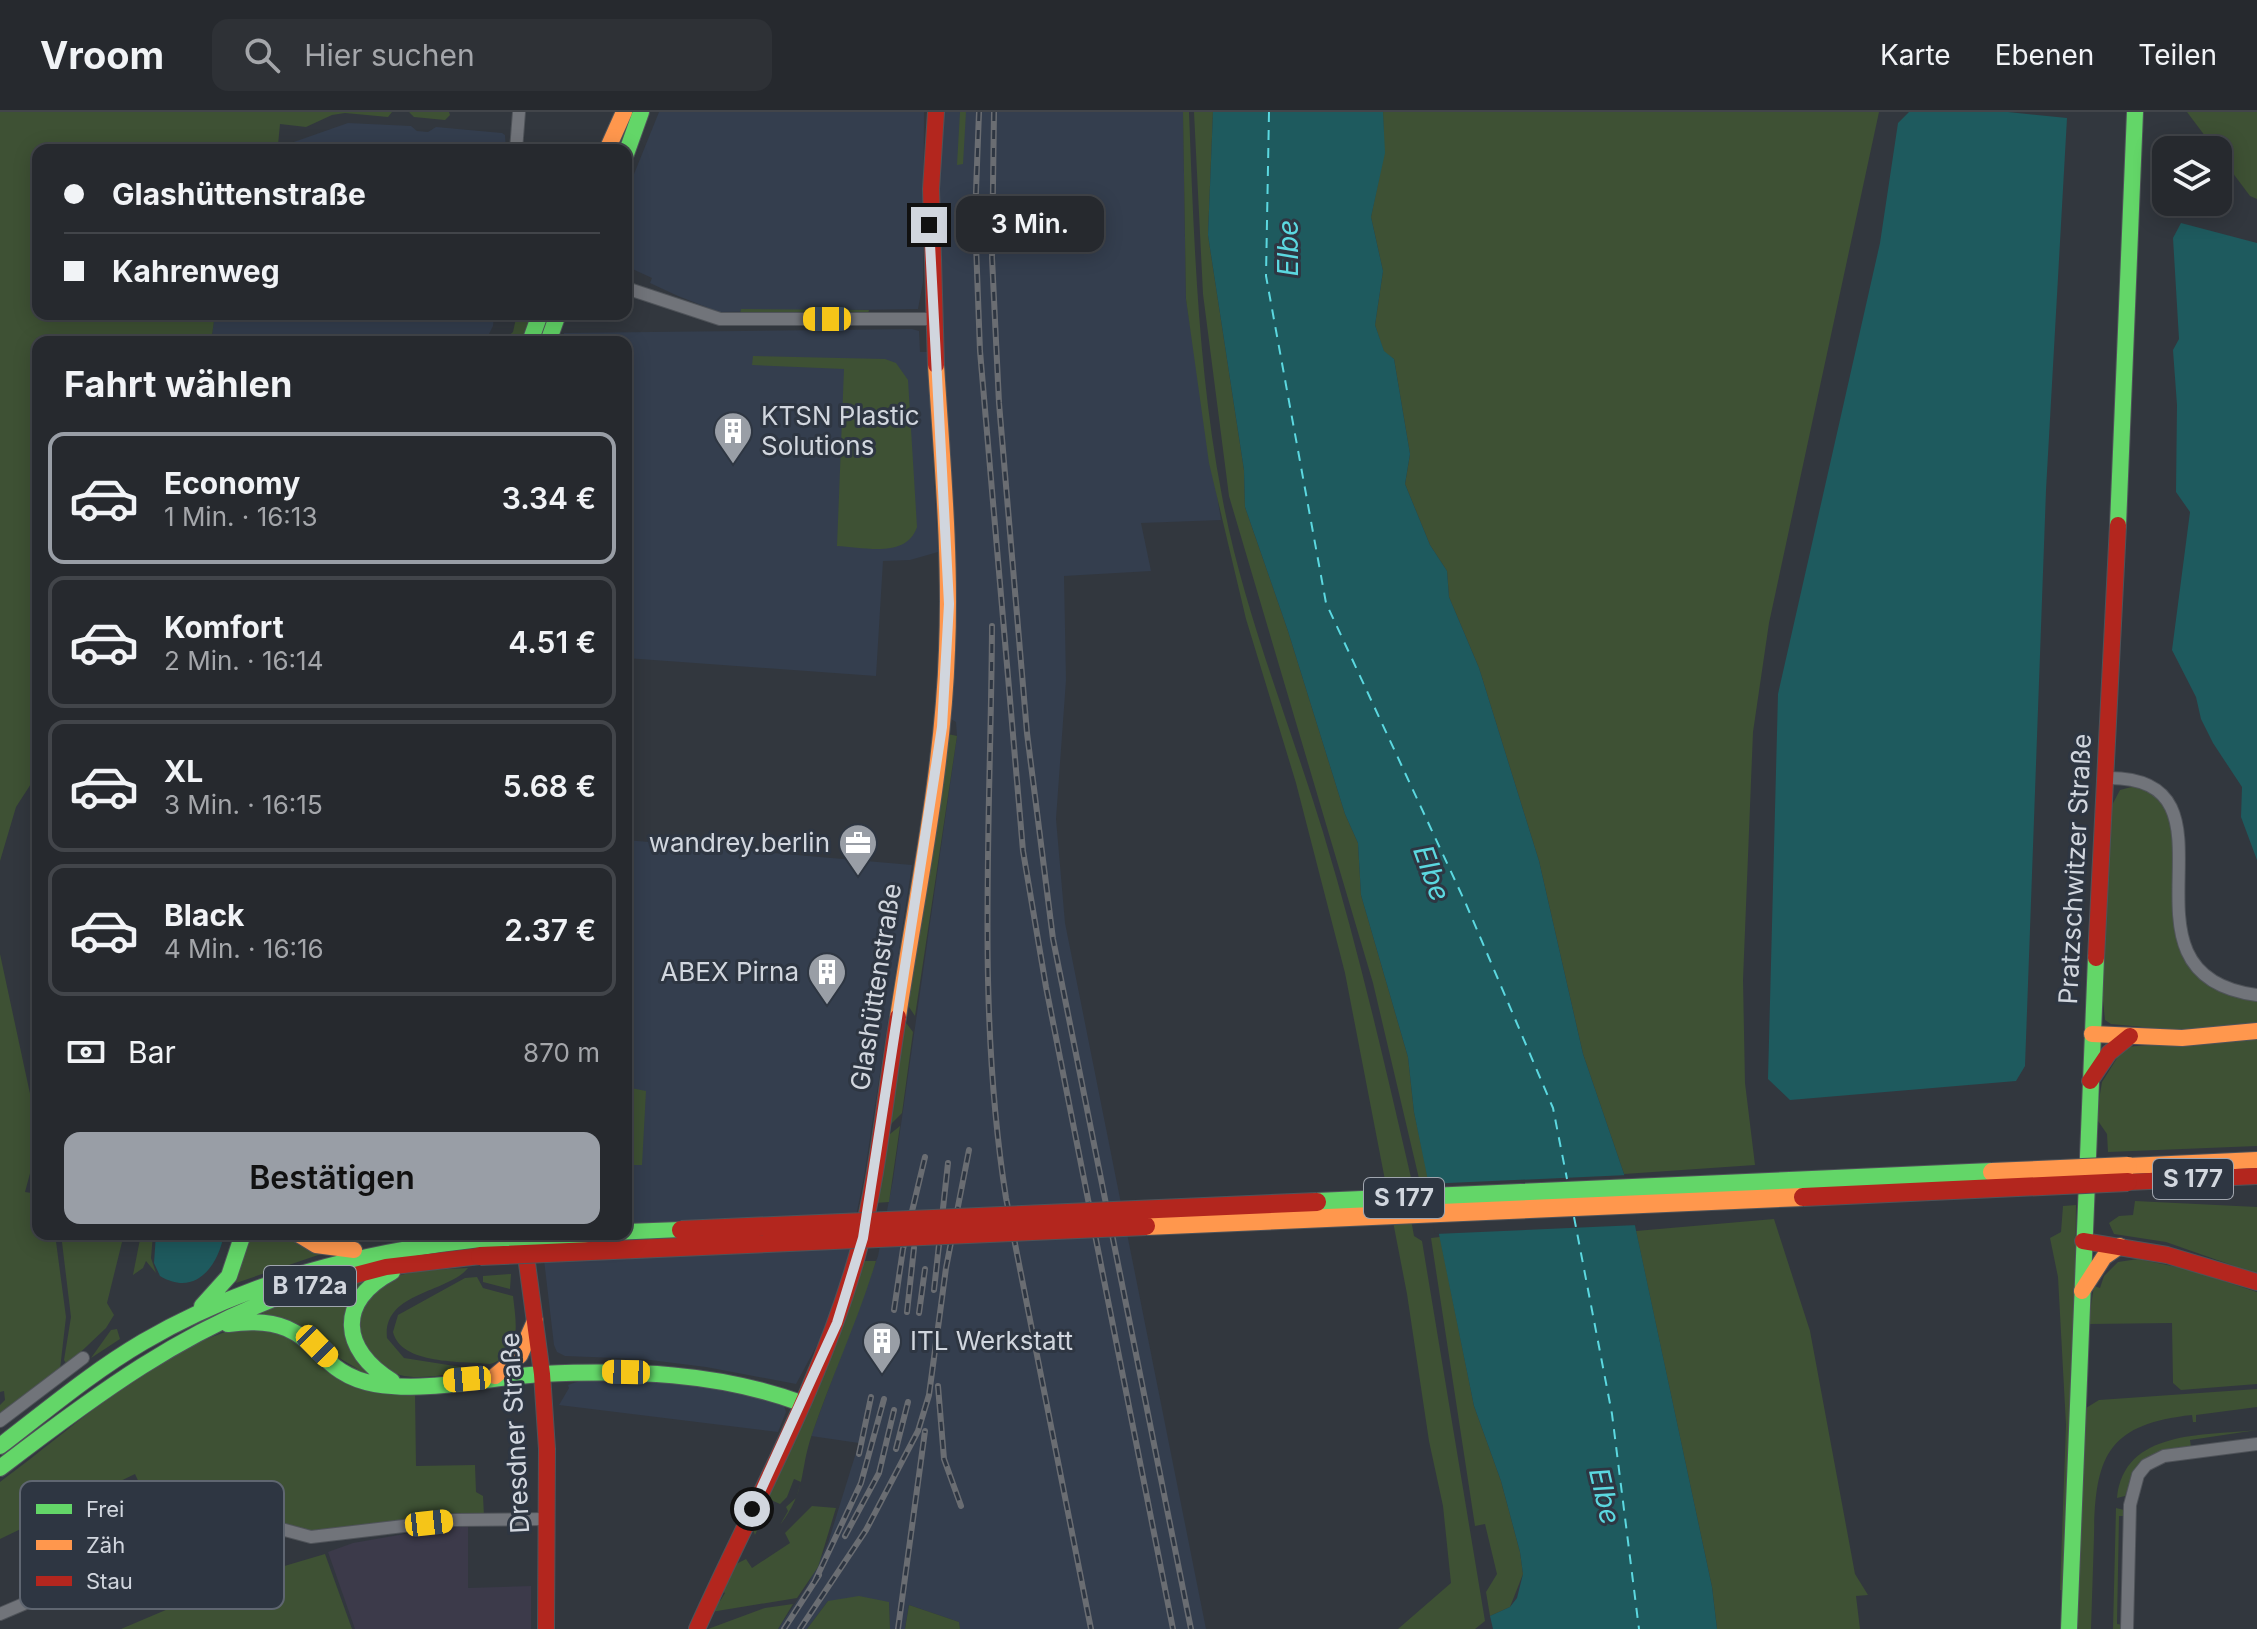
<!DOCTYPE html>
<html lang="de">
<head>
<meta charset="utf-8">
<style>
  body { margin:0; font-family:Inter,sans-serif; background:#2e3136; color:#f1f3f6; height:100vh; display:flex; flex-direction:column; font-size:30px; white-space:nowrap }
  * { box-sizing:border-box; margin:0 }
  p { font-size:26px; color:#a4a6aa }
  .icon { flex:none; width:44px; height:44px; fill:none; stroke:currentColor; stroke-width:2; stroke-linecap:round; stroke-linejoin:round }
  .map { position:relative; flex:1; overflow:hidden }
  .panel { position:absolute; left:32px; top:224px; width:600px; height:904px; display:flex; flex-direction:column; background:#26292e; border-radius:16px; box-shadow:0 4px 20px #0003,0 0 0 2px #42454a }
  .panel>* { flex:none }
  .hud { position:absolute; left:32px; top:32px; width:600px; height:176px; border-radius:16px; box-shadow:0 4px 20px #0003,0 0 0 2px #42454a; display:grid; align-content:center; height:176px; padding:0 32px; background:#26292e }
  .tools { position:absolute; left:2152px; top:24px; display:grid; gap:16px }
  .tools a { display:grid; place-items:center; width:80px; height:80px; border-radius:16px; background:#26292e; box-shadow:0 4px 20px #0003,0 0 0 2px #42454a; font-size:40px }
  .end { position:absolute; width:36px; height:36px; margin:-18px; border:10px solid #d1d6de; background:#111; box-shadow:0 0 0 4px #111 }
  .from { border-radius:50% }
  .bubble { position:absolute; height:56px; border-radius:16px; background:#26292e; box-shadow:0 4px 20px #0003,0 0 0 2px #42454a; font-size:26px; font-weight:600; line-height:56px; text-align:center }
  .car { position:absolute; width:24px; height:48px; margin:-24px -12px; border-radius:10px; box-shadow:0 0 6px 2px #0007; background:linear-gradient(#f5c518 24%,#345 0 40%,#f5c518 0 76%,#345 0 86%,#f5c518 0) }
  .hud b { display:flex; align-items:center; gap:28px; height:76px; font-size:30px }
  .hud b+b { border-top:2px solid #42454a }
  .hud i { width:20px; height:20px; background:#f1f3f6 }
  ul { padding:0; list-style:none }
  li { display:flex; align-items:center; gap:24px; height:132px; margin:0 16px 12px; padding:0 16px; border:4px solid #42454a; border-radius:16px }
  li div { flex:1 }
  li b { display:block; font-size:30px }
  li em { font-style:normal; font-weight:600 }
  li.current { border-color:#999ea6 }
  li>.icon { width:72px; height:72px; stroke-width:1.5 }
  h2 { padding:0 32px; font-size:36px; line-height:96px }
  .pay { display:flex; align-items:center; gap:20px; height:88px; padding:0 32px; font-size:30px }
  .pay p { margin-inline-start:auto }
  .cta { display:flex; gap:16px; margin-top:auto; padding:16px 32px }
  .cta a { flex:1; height:92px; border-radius:16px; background:#999ea6; color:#111; font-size:32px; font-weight:600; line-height:92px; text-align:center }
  header { display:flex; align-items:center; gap:48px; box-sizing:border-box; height:112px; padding:0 40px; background:#26292e; border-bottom:2px solid #42454a }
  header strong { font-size:38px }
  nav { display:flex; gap:44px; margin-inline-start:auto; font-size:28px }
  .search { width:560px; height:72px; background:#2e3136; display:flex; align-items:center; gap:20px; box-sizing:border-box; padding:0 28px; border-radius:16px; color:#a4a6aa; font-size:30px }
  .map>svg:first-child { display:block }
  .built { fill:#343e4e }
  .education { fill:#3c3a4a }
  .green { fill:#3e5134 }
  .water { fill:#1e5a5e }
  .pier { fill:#32373e }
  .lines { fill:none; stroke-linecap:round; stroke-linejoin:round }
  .ferry { stroke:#5bd8e0; stroke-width:2; stroke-dasharray:10 8; stroke-linecap:butt }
  .street-casing { stroke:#4f5359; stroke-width:14 }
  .fast-casing { stroke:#4f5359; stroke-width:18 }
  .slow-casing { stroke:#4f5359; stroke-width:18 }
  .jam-casing { stroke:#4f5359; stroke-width:18 }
  .street { stroke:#71747a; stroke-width:12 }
  .fast { stroke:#63d668; stroke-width:16 }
  .slow { stroke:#ff974d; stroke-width:16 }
  .jam { stroke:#b3261e; stroke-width:16 }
  .rail-casing { stroke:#6a6d72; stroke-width:6 }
  .rail { stroke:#2e3642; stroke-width:3; stroke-dasharray:9; stroke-linecap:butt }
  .fast-bridge-casing { stroke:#4f5359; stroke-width:20; stroke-linecap:butt }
  .slow-bridge-casing { stroke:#4f5359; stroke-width:20; stroke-linecap:butt }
  .jam-bridge-casing { stroke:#4f5359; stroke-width:20; stroke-linecap:butt }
  .fast-bridge { stroke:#63d668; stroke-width:18 }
  .slow-bridge { stroke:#ff974d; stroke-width:18 }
  .jam-bridge { stroke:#b3261e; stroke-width:18 }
  .route { stroke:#d1d6de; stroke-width:10 }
  .labels { text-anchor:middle; stroke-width:6; stroke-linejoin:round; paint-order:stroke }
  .shield { fill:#2e3642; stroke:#a0a6af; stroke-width:2 }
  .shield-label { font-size:24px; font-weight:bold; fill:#d1d6de }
  .poi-label { font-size:26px; fill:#d1d6de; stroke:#2e3642; text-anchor:start }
  .street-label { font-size:26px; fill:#d1d6de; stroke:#2e3642 }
  .water-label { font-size:28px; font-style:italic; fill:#5bd8e0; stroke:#2e3642 }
  .key { fill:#2e3642; stroke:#5f6671; stroke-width:2 }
  .key-label { font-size:22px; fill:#d1d6de }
</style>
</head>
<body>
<header>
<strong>Vroom</strong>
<div class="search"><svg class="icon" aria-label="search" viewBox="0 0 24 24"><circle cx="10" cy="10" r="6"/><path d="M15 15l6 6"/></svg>Hier suchen</div>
<nav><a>Karte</a><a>Ebenen</a><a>Teilen</a></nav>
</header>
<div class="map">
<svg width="2257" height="1517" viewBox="0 0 2257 1517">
  <rect width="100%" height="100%" fill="#32373e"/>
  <path class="built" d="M659 0H924L923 170 918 197 719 200 678 184 650 171 652 166 626 154V82Z
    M943 0H1183L1186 187 1221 408 1141 411 1151 459 1064 464 1066 568 1056 707 1065 811 1206 1517H960L959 1510 909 1493 905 1517H890L889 1490 828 1489 807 1517H778L807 1474 828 1431 859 1331 811 1324 878 1144 893 1068 957 624 956 610 951 607 956 536 954 442 936 109Z
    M348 11 411 14 417 19 428 20 436 15 502 21 505 23 506 38H271Z
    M215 202H494L493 214 485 230H211Z
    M912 217 919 219 920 240H927L938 440 910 448 883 449 876 564 626 546V230H561L564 221Z
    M626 728 912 753 864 1065 845 1158 824 1220 796 1272 706 1255 642 1247 565 1244 557 1240 554 1233 541 1122H626Z
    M591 1265 728 1273 784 1293 786 1300 778 1320 559 1293 569 1276 568 1273Z"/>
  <path class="education" d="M468 1411V1476L531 1474V1517H355L328 1440 353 1431Z"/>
  <path class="green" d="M0 0H392L388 5 345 1 332 3 306 15 280 12 278 33 271 38H38V202H215L211 230H38V661L16 695 0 749Z
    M409 0H449L450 3 445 8 414 5Z
    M960 0H966L963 52 957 53Z
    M1183 0H1189C1194 129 1198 258 1222 384 1243 498 1289 609 1323 720 1358 835 1385 953 1412 1070L1413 1076 1406 1080 1414 1124 1422 1129 1485 1509 1475 1517H1398L1451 1471 1443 1394 1429 1329 1407 1182 1345 861 1296 671 1246 507 1209 351 1186 187Z
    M1194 0H1213L1208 123 1244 358 1245 395 1288 519 1345 702 1358 731 1361 783 1408 945 1414 1000 1430 1074 1421 1075 1373 871 1229 384 1203 182Z
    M1383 0H1879L1769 511 1753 620 1743 868 1745 971 1755 1053 1624 1062 1583 942 1539 749 1479 556 1449 485 1447 459 1430 433 1405 372 1410 342 1394 247 1384 240 1375 213 1383 159 1371 105 1384 41Z
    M2187 0H2257V87L2250 84Z
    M741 197 869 198 868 202H740Z
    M517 202H532L522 230H501L513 220Z
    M753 244 885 247 896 251 908 268 917 415C906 447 864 435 837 434L844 257 752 253Z
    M948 622 957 624 915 904 907 892Z
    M2139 673 2176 698 2181 710 2180 824 2220 877 2257 888V913L2194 920 2111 912 2105 908 2102 879 2110 697 2120 678Z
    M0 842 35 1005 36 1039 25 1080 38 1082V1122H55L66 1205 60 1257 0 1303V1293L5 1288 4 1279 0 1280Z
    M904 908 913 920 902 1001 889 1014Z
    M2257 925V1034L2108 1040 2107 1022 2096 1006 2102 970 2124 935Z
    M626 975 646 979 642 1053H626V1012L632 1009V992L626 990Z
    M900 1014 889 1090 875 1091 885 1026Z
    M2135 1089 2257 1095V1162L2166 1130 2114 1122 2109 1111 2119 1104 2133 1103Z
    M2076 1093 2075 1227 2070 1264 2073 1289 2065 1478H2060L2066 1313 2058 1165 2050 1126 2061 1120 2063 1094Z
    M1774 1107 1810 1219 1855 1462 1868 1483 1856 1484 1860 1517H1717L1712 1475 1636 1119Z
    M61 1122H124L107 1191 114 1203 106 1216 67 1253 64 1248 71 1205Z
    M141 1122H153L151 1146 156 1161 146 1149 143 1156 133 1163Z
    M250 1122H285L299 1133 324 1141 236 1171Z
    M307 1122H397L347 1132Z
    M1440 1125 1474 1294 1501 1369 1520 1440 1523 1462 1510 1495 1490 1504 1486 1480 1497 1462 1485 1412 1475 1414 1431 1126Z
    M2138 1147 2187 1157 2257 1180V1272L2181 1278 2173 1271 2172 1211 2088 1212 2094 1174 2100 1176 2104 1164 2118 1150Z
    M864 1149H876C858 1208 832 1264 812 1322 799 1360 807 1378 780 1413L788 1399 786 1395 796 1386 801 1370 794 1367 787 1385 780 1392 771 1388 755 1423 752 1415 836 1232Z
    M468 1156C448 1181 382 1180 387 1226L404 1246 480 1258C456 1260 423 1269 400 1263 353 1251 345 1199 384 1170 400 1158 448 1157 468 1156Z
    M511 1162 510 1177 483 1170V1164Z
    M477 1165 483 1176 513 1184C516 1211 523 1242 490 1252 462 1249 401 1253 393 1220L398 1203 465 1166Z
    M366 1167 351 1189 377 1268 260 1200Z
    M255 1212 415 1282 416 1354 475 1353 476 1380 483 1384 484 1404 309 1421 250 1405 165 1427 135 1362 0 1427V1370C74 1316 164 1229 255 1212Z
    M117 1217 120 1227 91 1246 111 1218Z
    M2257 1277V1295L2196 1303V1310H2193L2192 1303C2107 1312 2095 1345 2094 1424 2093 1455 2092 1486 2091 1517H2075L2086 1296 2099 1288Z
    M2257 1318 2190 1328 2191 1335 2135 1358 2125 1384 2117 1386C2124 1317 2204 1324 2257 1318Z
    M812 1394 836 1396 818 1455 797 1486 711 1500 716 1488 720 1489 725 1481 721 1478 732 1454 746 1447 752 1456 790 1431 785 1421Z
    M2116 1396 2124 1398 2126 1404H2119L2117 1512 2124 1513V1517H2113Z
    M325 1442 352 1517H121L234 1469Z
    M859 1484 889 1490 890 1517H807L828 1489Z
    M793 1492 778 1517H708L765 1496Z
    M909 1493 959 1510 960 1517H905Z"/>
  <path class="water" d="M1213 0H1383L1385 41 1371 105 1383 159 1375 213 1384 239 1394 247 1410 342 1405 372 1430 433 1447 459 1449 485 1479 556 1539 749 1583 942 1624 1062 1712 1475 1717 1517H1493L1490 1504 1510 1495 1517 1486 1523 1462 1520 1440 1501 1369 1474 1294 1414 1000 1408 945 1361 783 1358 731 1345 702 1288 519 1245 395 1244 358 1208 123Z
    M1909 0H2008L2067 6 2046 378 2025 954 2016 969 1790 988 1768 967 1778 582 1880 131 1898 11Z
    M2181 111 2257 131V748L2241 705 2242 675 2213 631 2201 607 2196 585 2172 538 2190 400 2176 380 2177 293 2173 238 2179 227 2173 126Z
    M156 1122H224C218 1155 195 1185 160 1164L154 1151Z"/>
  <path class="pier" d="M1628 1063 1638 1113 1435 1122 1426 1072Z"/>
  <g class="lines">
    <path class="ferry" d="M1269 0 1266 164 1326 491 1466 792 1553 996 1567 1067
      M1574 1105 1612 1302 1639 1517"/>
    <g class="street-casing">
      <path id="street" d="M516 38 519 0
        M626 176 720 207H933
        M2107 666C2257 664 2098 863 2257 883
        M0 1309 83 1246
        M0 1502 220 1408 240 1406 311 1425 454 1408 547 1407
        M2127 1517 2130 1393 2138 1363 2146 1353 2164 1344 2257 1332"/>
    </g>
    <g class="fast-casing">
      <path id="fast" d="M626 42 641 0
        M530 230 540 202
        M548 230 558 202
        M2118 413 2135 0
        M626 1120 681 1118
        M392 1160C336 1189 341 1238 392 1269
        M202 1194 229 1164 243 1122
        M228 1212C322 1199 306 1260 375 1272 429 1281 488 1265 542 1262
        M542 1262C631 1258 716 1260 801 1291
        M0 1334C47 1298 92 1260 143 1230 248 1169 361 1140 480 1127
        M0 1356C94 1284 185 1216 298 1178
        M2069 1517 2096 846"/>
    </g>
    <g class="slow-casing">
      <path id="slow" d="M607 38 624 0
        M898 905C916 784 943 661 947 538 951 444 942 348 936 253
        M2092 922 2182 926 2257 919
        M2128 1054 2257 1048
        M298 1122 316 1133 354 1138
        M2082 1179 2104 1145 2120 1134
        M495 1264 520 1243 535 1209"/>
    </g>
    <g class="jam-casing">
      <path id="jam" d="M936 253 931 77 936 0
        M2096 846 2118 413
        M2090 969 2109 941 2130 924
        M2128 1070 2257 1064
        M524 1129 542 1262 547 1337 546 1517
        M2083 1129 2167 1143 2257 1170
        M298 1178 386 1155 480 1144
        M697 1517C752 1394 820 1275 857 1144 878 1067 885 984 898 905"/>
    </g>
    <use href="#street" class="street"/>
    <use href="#fast" class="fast"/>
    <use href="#slow" class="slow"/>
    <use href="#jam" class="jam"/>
    <g class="rail-casing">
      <path id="rail" d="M979 0 975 106 980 239 1023 739 1046 875 1173 1517
        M994 0 992 146 999 291 1027 621 1053 827 1191 1517
        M992 514C991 705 976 897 1006 1086L1091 1517
        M934 1178 948 1051
        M894 1198 903 1137 925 1045
        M907 1200 914 1136
        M919 1201 925 1157
        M938 1274 944 1347 961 1394
        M896 1337 908 1290
        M859 1342 871 1285
        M845 1424 879 1361 894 1298
        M814 1471 861 1371 884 1287
        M784 1517 819 1463
        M800 1517 866 1418 918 1319 929 1283 946 1156 969 1038
        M898 1517 925 1319"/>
    </g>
    <use href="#rail" class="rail"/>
    <g class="fast-bridge-casing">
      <path id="fast-bridge" d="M1317 1090 1992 1060
        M480 1127 585 1122"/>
    </g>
    <g class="slow-bridge-casing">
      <path id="slow-bridge" d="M1992 1060 2128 1054
        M1146 1114 1803 1085"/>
    </g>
    <g class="jam-bridge-casing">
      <path id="jam-bridge" d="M1803 1085 2128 1070
        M681 1118 1317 1090
        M480 1144 1146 1114"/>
    </g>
    <use href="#fast-bridge" class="fast-bridge"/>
    <use href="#slow-bridge" class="slow-bridge"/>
    <use href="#jam-bridge" class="jam-bridge"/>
  </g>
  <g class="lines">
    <path class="route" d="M752 1397 837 1211 863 1126 942 615 949 492 929 113"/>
  </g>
  <defs>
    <g id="building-pin" transform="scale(2)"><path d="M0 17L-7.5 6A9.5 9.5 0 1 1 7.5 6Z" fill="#999ea6" stroke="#2e3642"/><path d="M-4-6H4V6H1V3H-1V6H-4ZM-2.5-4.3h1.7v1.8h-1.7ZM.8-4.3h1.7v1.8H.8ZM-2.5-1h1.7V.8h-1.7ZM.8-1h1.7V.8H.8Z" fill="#fff"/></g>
    <g id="office-pin" transform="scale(2)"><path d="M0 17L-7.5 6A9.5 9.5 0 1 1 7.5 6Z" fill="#999ea6" stroke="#2e3642"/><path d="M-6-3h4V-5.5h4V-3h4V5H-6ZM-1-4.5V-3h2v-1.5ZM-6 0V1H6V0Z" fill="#fff"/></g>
  </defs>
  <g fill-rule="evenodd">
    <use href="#building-pin" x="733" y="319"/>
    <use href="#office-pin" x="858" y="731"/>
    <use href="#building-pin" x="827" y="860"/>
    <use href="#building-pin" x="882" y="1229"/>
  </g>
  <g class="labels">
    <g class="shield">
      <rect x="2153" y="1047" width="80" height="40" rx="6"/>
      <rect x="1364" y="1066" width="80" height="40" rx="6"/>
      <rect x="264" y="1154" width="92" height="40" rx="6"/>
    </g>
    <g class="shield-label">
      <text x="2193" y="1075">S 177</text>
      <text x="1404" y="1094">S 177</text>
      <text x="310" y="1182">B 172a</text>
    </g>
    <g class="poi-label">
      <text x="761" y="313">KTSN Plastic<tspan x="761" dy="30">Solutions</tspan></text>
      <text x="830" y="740" text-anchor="end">wandrey.berlin</text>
      <text x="799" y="869" text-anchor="end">ABEX Pirna</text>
      <text x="910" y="1238">ITL Werkstatt</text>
    </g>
    <g class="street-label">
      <text transform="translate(2075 757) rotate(-87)" y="9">Pratzschwitzer Straße</text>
      <text transform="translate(876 875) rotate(-81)" y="9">Glashüttenstraße</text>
      <text transform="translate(515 1321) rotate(-93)" y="9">Dresdner Straße</text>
    </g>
    <g class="water-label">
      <text transform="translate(1288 136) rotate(-90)" y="10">Elbe</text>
      <text transform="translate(1432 761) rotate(70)" y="10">Elbe</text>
      <text transform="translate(1605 1384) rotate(77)" y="10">Elbe</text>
    </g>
  </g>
  <rect x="20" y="1369" width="264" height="128" rx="12" class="key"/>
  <rect x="36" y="1392" width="36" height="10" fill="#63d668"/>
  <rect x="36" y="1428" width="36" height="10" fill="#ff974d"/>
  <rect x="36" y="1464" width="36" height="10" fill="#b3261e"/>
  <g class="key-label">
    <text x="86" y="1405">Frei</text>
    <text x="86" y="1441">Zäh</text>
    <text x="86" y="1477">Stau</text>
  </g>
</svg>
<div class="tools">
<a><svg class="icon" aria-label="layers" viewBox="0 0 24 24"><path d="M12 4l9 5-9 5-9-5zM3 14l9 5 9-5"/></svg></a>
</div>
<i class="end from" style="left:752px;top:1397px"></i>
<i class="end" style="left:929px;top:113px"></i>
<div class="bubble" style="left:956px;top:84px;width:148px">3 Min.</div>
<i class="car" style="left:827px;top:207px;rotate:270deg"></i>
<i class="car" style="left:317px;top:1234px;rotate:135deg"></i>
<i class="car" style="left:626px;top:1260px;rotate:271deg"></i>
<i class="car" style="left:467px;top:1267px;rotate:265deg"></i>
<i class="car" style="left:429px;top:1411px;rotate:84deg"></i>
<div class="hud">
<b><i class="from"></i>Glashüttenstraße</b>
<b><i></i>Kahrenweg</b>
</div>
<section class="panel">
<h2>Fahrt wählen</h2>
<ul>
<li class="current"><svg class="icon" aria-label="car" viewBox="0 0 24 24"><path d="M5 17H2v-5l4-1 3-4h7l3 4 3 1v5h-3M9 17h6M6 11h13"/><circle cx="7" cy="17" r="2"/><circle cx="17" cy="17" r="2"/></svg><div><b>Economy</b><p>1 Min. · 16:13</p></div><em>3.34 €</em></li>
<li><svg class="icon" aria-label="car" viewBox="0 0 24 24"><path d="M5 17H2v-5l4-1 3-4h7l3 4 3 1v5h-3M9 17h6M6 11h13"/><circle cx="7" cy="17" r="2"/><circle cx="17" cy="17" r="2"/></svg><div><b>Komfort</b><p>2 Min. · 16:14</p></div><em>4.51 €</em></li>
<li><svg class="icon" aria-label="car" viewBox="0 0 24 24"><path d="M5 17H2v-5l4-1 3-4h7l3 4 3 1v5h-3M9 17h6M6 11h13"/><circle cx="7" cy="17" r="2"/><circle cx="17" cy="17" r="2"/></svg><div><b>XL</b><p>3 Min. · 16:15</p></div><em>5.68 €</em></li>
<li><svg class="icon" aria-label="car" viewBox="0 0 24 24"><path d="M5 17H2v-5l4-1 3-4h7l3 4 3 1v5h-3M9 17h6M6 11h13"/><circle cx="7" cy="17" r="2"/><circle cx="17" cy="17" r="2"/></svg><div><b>Black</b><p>4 Min. · 16:16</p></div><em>2.37 €</em></li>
</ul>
<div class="pay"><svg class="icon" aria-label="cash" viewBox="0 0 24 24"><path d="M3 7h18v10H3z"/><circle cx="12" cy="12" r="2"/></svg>Bar<p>870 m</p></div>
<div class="cta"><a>Bestätigen</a></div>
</section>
</div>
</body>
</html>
